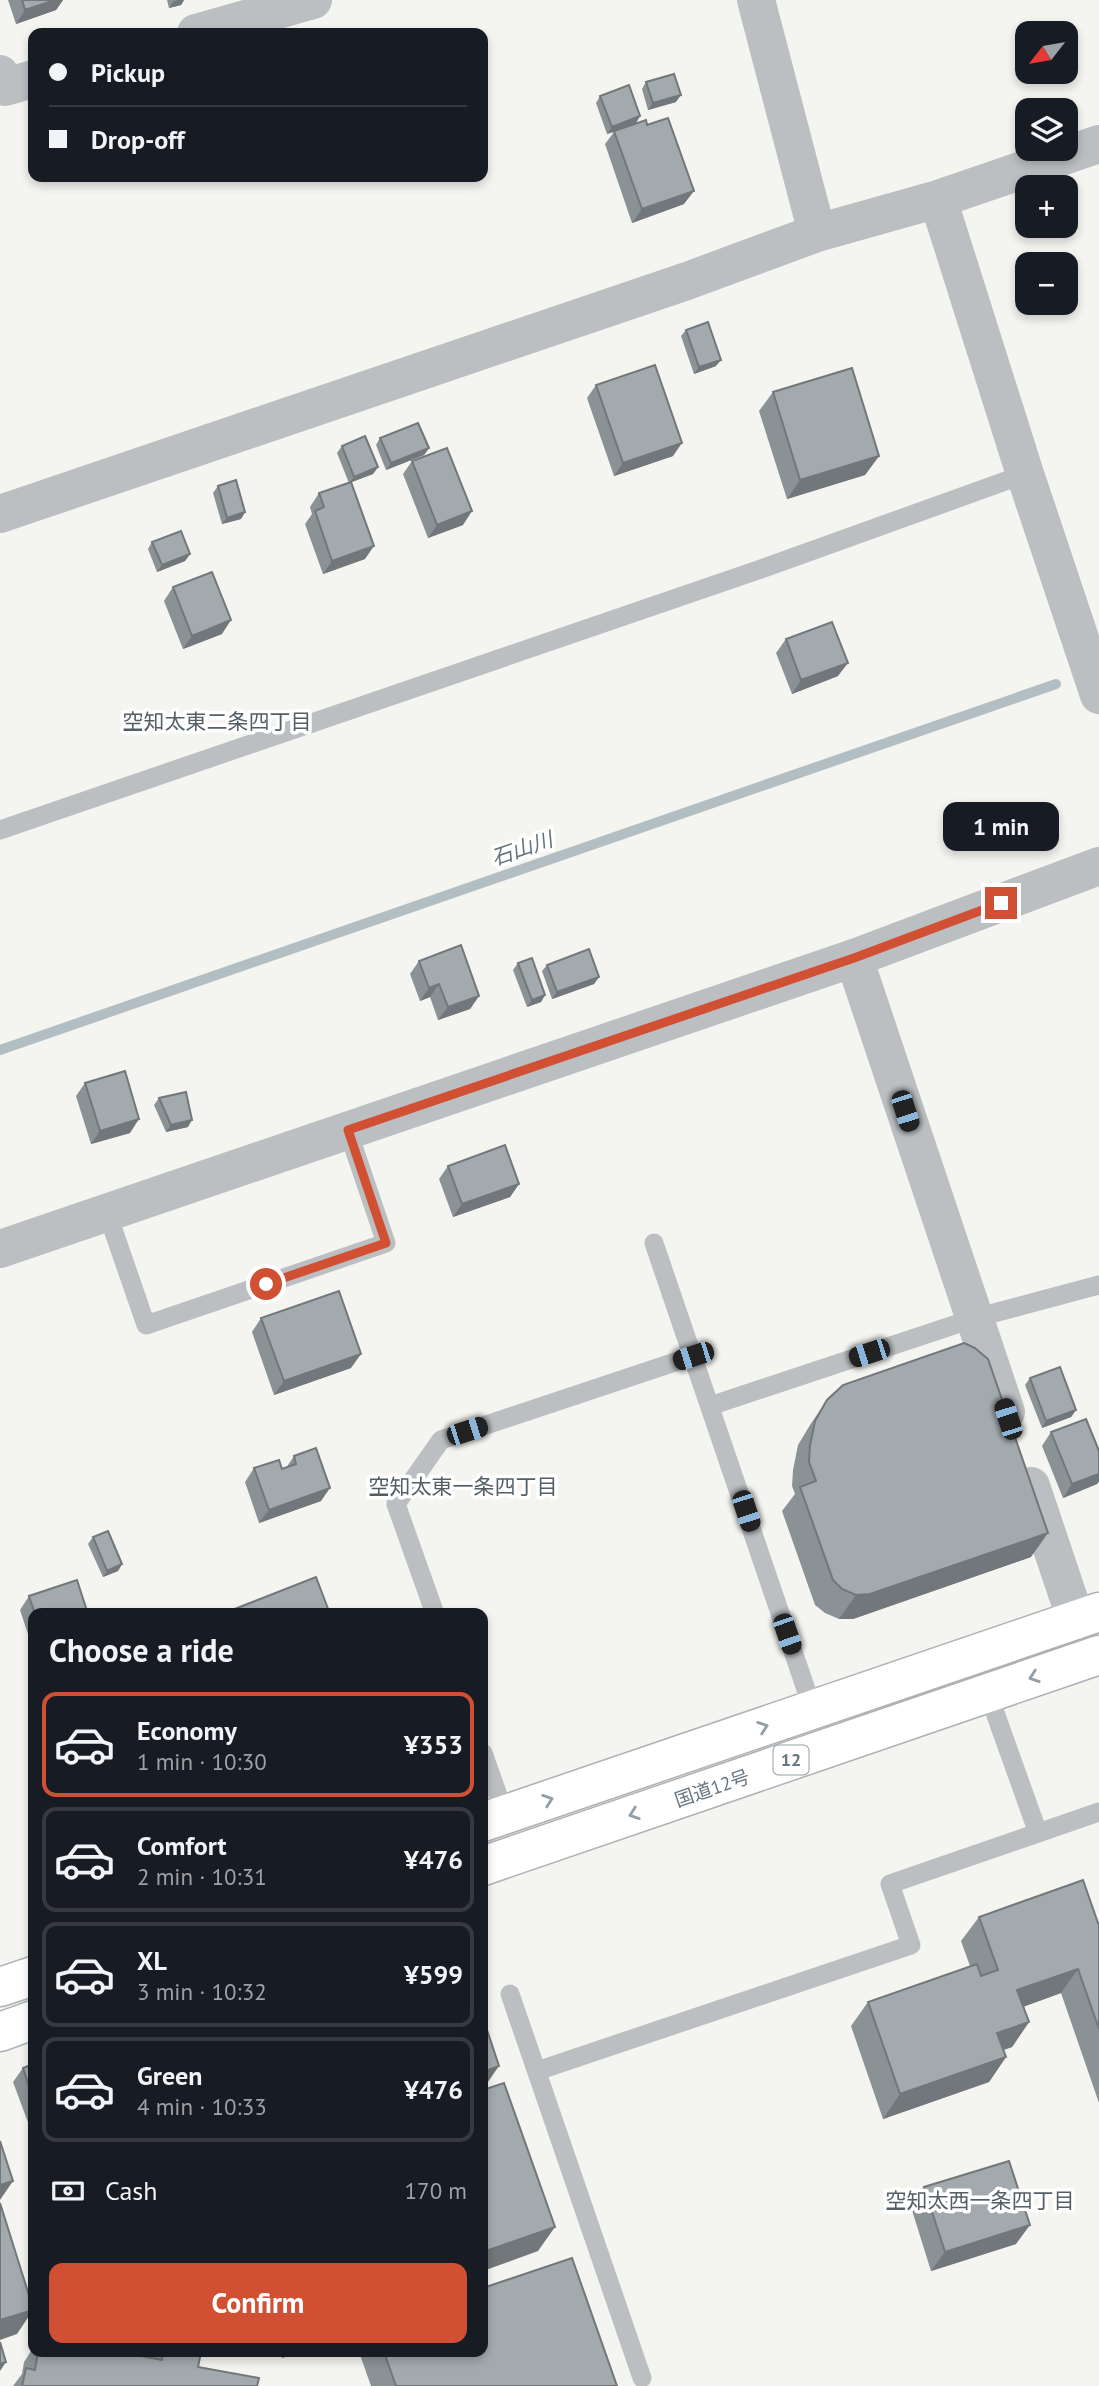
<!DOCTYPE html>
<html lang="en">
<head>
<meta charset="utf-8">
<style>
  body { margin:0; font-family:"PT Sans","Noto Sans JP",sans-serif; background:#20242c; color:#f1f3f6; height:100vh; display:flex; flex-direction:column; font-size:26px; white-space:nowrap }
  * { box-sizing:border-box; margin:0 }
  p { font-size:23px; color:#9ea1a6 }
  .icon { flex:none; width:38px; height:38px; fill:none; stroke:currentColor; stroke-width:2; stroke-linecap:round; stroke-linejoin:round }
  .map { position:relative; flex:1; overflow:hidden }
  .sheet { position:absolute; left:28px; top:1608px; width:460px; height:749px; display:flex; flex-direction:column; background:#171b24; border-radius:14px; box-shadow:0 4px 10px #0003 }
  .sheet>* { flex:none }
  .top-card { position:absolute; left:28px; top:28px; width:460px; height:154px; border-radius:14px; box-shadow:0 4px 10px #0003; display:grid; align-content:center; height:154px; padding:0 21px; background:#171b24 }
  .needle { width:46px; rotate:239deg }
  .buttons { position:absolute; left:1015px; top:21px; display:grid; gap:14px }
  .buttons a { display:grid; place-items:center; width:63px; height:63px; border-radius:14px; background:#171b24; box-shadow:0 4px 10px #0003; font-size:35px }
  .end { position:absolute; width:32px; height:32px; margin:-16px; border:9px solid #d15033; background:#fff; box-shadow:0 0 0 4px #fff }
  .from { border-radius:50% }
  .bubble { position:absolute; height:49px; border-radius:14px; background:#171b24; box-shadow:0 4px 10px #0003; font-size:23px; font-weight:700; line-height:49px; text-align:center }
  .car { position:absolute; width:21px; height:42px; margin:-21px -10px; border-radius:9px; box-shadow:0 0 5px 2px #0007; background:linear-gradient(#222 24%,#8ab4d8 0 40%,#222 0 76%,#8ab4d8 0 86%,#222 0) }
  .top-card b { display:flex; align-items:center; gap:24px; height:66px; font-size:26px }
  .top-card b+b { border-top:2px solid #363941 }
  .top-card i { width:18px; height:18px; background:#f1f3f6 }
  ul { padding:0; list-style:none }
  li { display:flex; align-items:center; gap:21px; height:105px; margin:0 14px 10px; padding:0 7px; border:4px solid #363941; border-radius:14px }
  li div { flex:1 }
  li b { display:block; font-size:26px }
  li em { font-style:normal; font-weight:700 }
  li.selected { border-color:#d15033 }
  li>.icon { width:63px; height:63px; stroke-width:1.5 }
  h2 { padding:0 21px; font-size:32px; line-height:84px }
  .pay { display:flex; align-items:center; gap:18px; height:77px; padding:0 21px; font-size:26px }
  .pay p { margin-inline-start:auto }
  .cta { display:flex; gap:14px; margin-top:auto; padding:14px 21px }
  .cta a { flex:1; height:80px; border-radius:14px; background:#d15033; color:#fff; font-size:28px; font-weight:700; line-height:80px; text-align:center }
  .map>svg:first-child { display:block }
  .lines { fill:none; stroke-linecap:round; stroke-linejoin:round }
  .stream { stroke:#b3bec2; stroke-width:10 }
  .trunk-casing { stroke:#afb2b5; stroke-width:41 }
  .service { stroke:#bbbfc2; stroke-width:19 }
  .minor { stroke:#bbbfc2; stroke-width:38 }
  .tertiary { stroke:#bbbfc2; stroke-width:38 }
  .trunk { stroke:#fff; stroke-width:38 }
  .wall { fill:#8b9296 }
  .shaded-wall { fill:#71777a }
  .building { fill:#a2aaae; stroke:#71777a; stroke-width:2 }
  .oneway { stroke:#949ea5 }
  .route { stroke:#d15033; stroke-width:9 }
  .labels { text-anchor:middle; stroke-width:7; stroke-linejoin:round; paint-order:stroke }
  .shield { fill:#fff; stroke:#949ea5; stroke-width:2 }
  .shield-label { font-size:18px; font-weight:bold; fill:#66757f }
  .street-label { font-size:19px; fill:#66757f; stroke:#fff }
  .neighbourhood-label { font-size:21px; fill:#535e65; stroke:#fff }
  .water-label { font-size:21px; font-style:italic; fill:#62767c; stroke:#fff }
</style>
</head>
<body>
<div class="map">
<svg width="1099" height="2386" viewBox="0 0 1099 2386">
  <rect width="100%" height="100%" fill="#f4f4f0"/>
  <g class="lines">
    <path class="stream" d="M0 1050 1056 684"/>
    <g class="trunk-casing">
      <path id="trunk" d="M483 1822 1099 1612
        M483 1866 1099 1655
        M0 1987 33 1976
        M0 2032 33 2020"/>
    </g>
    <path class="service" d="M0 830 764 568 1025 474
      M107 1212 146 1325 386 1243 348 1131
      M654 1243 813 1710
      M710 1406 975 1318 1099 1285
      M435 1614 396 1504 441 1440 693 1356
      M988 1693 1038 1833
      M483 1753 505 1815
      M510 1994 642 2378
      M537 2071 911 1945 890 1884 1099 1812"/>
    <path class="minor" d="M196 33 313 0
      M0 74 5 87 33 79
      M854 958 1006 1412
      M1031 1486 1076 1620"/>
    <path class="tertiary" d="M756 0 817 233
      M938 199 1025 474 1099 695
      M0 514 687 281 817 233 938 199 1099 144
      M0 1249 854 958 1099 866"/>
    <use href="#trunk" class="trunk"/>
  </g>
  <path class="wall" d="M8 0H63L56 10 16 24Z
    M167 0H184L181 5 169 8Z
    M646 82 676 102 648 110 642 89Z
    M600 96 640 116 636 123 647 125 684 204 632 223 605 144 614 132 607 134 596 103Z
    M686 330 716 366 694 374 681 336Z
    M596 385 673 456 614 476 587 398Z
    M773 392 879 456 865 475 787 499 759 411Z
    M380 438 429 448 424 455 386 470 376 445Z
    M342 446 378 467 373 474 352 482 365 559 323 574 305 524 312 514 310 507 319 493 349 483 337 453Z
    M412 461 463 525 428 538 403 474Z
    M218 486 245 512 241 519 222 524 213 493Z
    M152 542 190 554 185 561 157 572 148 549Z
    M173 587 222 634 183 649 164 601Z
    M786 639 838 676 792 694 776 653Z
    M419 961 479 996 470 1009 438 1020 430 997 420 1001 410 974Z
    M518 963 545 995 541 1002 527 1007 513 970Z
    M547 965 599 977 594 984 552 999 542 971Z
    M85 1083 130 1133 91 1144 76 1096Z
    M159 1098 188 1127 166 1132 154 1105Z
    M448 1166 519 1184 510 1197 453 1217 439 1179Z
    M261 1318 351 1368 274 1395 252 1332Z
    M1030 1378 1076 1410 1071 1417 1042 1428 1025 1385Z
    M827 1400 1031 1557 853 1619H839L825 1613 815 1605 782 1511 795 1494 792 1486 793 1470 798 1445 810 1425Z
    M1051 1432 1097 1484 1063 1498 1042 1446Z
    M294 1456 321 1501 259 1523 245 1482 254 1468 282 1469 286 1468Z
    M93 1537 122 1564 118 1571 103 1577 88 1544Z
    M29 1596 88 1614H33V1649L20 1610Z
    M979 1917 1099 1923V2103L1061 1993 1023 2007 1029 2022 1012 2047 1003 2050 1006 2057 989 2082 883 2119 851 2026 868 2002 970 1966 961 1941Z
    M33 2064V2123L29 2125 13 2082 23 2068Z
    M924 2187 1016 2244 931 2271 911 2207Z
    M33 2348V2352H121L152 2358 156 2352H201L198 2367 257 2386H13L22 2374 24 2362Z
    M280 2352H299L282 2358Z
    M359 2352H483L617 2386H371Z"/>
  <path class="shaded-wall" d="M55 0H63L56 10 16 24 25 10Z
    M179 0H184L181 5 169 8 174 1Z
    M681 95 676 102 648 110 653 103Z
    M640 116 636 123 607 134 612 127Z
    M694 191 684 204 632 223 642 209Z
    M721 360 716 366 694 374 699 367Z
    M682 443 673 456 614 476 623 463Z
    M429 448 424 455 386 470 391 463Z
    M879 456 865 475 787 499 800 480Z
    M378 467 373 474 349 483 354 477Z
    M472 511 463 525 428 538 437 525Z
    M245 512 241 519 222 524 227 518Z
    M374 546 365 559 323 574 332 561Z
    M190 554 185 561 157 572 162 565Z
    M231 620 222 634 183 649 192 636Z
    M848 663 838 676 792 694 801 680Z
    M599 977 594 984 552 999 557 992Z
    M439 984 430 997 420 1001 429 988Z
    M545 995 541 1002 527 1007 532 1000Z
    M479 996 470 1009 438 1020 448 1007Z
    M139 1119 130 1133 91 1144 100 1131Z
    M192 1120 188 1127 166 1132 171 1125Z
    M519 1184 510 1197 453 1217 462 1204Z
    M361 1354 351 1368 274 1395 284 1381Z
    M1076 1410 1071 1417 1042 1428 1046 1421Z
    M1099 1474V1482L1097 1484 1063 1498 1072 1484Z
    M330 1488 321 1501 259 1523 269 1510Z
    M1048 1533 1031 1557 853 1619H839L856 1595Z
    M122 1564 118 1571 103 1577 107 1571Z
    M1078 1969 1061 1993 1000 2015 1017 1990Z
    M1029 2022 1012 2047 980 2058 997 2033Z
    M1006 2057 989 2082 883 2119 900 2094Z
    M499 2066 483 2089V2072Z
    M13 2181 0 2200V2185Z
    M1030 2225 1016 2244 931 2271 945 2252Z
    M555 2227 538 2251 483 2271V2252Z
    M33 2310 17 2334 0 2340V2320Z
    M286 2352H299L282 2358Z
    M6 2362 0 2371V2364Z"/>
  <path class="building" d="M22 0H55L25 10Z
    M674 74 681 95 653 103 646 82Z
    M629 85 640 116 612 127 600 96Z
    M668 118 694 191 642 209 614 131 646 120 647 125Z
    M708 322 721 360 699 367 686 330Z
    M655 365 682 443 623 463 596 385Z
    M852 368 879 456 800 480 773 392Z
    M418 423 429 448 391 463 380 438Z
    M365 436 378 467 354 477 342 446Z
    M447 448 472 511 437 525 412 461Z
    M236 480 245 512 227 518 218 486Z
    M351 482 374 546 332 561 315 511 324 507 319 493Z
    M181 531 190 554 162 565 152 542Z
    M212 572 231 620 192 636 173 587Z
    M832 622 848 663 801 680 786 639Z
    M461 945 479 996 448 1007 439 984 429 988 419 961Z
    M589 949 599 977 557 992 547 965Z
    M532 958 545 995 532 1000 518 963Z
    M125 1071 139 1119 100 1131 85 1083Z
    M186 1092 192 1120 171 1125 159 1098Z
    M505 1145 519 1184 462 1204 448 1166Z
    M339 1291 361 1354 284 1381 261 1318Z
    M964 1343 975 1348 988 1359 1048 1533 870 1594 856 1595 842 1589 833 1580 800 1487 816 1481 809 1462 810 1445 815 1421 827 1400 843 1385Z
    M1060 1367 1076 1410 1046 1421 1030 1378Z
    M1086 1419 1099 1451V1474L1072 1484 1051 1432Z
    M316 1448 330 1488 269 1510 254 1468 279 1460 282 1469 296 1464 294 1456Z
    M108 1531 122 1564 107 1571 93 1537Z
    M316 1577 330 1614H222Z
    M77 1580 88 1614H35L29 1596Z
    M1083 1880 1098 1923H1099V2029L1078 1969 1017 1990 1029 2022 997 2033 1006 2057 900 2094 868 2002 977 1964 981 1976 998 1970 979 1917Z
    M483 2018 499 2066 483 2072Z
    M33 2064V2098L23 2068Z
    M504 2083 555 2227 483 2252V2090Z
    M0 2141 13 2181 0 2185Z
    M1009 2161 1030 2225 945 2252 924 2187Z
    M0 2203 33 2308V2310L0 2320Z
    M572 2258 617 2386H396L384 2352H483V2288Z
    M0 2342 6 2362 0 2364Z
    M38 2352H121L162 2360 163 2352H201L198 2367 259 2378 257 2386H22L26 2368 35 2370Z"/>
  <defs><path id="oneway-chevron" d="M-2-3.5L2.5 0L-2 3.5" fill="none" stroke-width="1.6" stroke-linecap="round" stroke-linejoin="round" transform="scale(1.75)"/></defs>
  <g class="oneway">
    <use href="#oneway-chevron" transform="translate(1034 1677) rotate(161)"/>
    <use href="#oneway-chevron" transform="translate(763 1727) rotate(-19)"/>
    <use href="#oneway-chevron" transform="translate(548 1800) rotate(-19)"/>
    <use href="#oneway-chevron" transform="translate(634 1814) rotate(161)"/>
  </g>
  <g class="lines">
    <path class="route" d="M266 1284 386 1243 348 1130 854 958 1001 903"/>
  </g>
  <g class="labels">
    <rect class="shield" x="773.5" y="1745.5" width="35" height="29" rx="5"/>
    <g class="shield-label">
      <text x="791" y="1766">12</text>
    </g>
    <g class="street-label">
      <text transform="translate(712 1788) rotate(-19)" y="7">国道12号</text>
    </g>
    <g class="neighbourhood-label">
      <text x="217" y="729">空知太東二条四丁目</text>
      <text x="463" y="1494">空知太東一条四丁目</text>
      <text x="980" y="2208">空知太西一条四丁目</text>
    </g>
    <g class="water-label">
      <text transform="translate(522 849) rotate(-19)" y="7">石山川</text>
    </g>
  </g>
</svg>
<div class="buttons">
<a><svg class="needle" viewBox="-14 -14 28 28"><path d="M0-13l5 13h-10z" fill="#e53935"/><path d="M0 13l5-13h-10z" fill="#9ea1a6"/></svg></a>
<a><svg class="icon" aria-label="layers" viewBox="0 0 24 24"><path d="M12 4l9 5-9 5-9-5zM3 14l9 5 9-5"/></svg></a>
<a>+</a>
<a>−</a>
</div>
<i class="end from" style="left:266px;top:1284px"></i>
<i class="end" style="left:1001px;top:903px"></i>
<div class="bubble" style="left:943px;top:802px;width:116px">1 min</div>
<i class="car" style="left:905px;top:1111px;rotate:162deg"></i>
<i class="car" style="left:869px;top:1353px;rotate:252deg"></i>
<i class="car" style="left:693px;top:1356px;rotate:252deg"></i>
<i class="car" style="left:1008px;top:1419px;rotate:342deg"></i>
<i class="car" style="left:467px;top:1431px;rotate:72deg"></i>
<i class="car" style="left:746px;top:1511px;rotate:162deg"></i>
<i class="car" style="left:787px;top:1634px;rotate:161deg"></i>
<div class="top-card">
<b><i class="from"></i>Pickup</b>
<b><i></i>Drop-off</b>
</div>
<section class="sheet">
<h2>Choose a ride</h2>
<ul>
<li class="selected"><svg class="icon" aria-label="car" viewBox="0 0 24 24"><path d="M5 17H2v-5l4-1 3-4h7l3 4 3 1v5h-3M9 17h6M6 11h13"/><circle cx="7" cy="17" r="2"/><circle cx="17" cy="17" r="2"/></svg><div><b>Economy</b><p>1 min · 10:30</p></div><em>¥353</em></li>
<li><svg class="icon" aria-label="car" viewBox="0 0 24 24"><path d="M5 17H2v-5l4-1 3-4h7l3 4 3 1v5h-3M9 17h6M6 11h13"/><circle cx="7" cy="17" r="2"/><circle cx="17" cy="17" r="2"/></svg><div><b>Comfort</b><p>2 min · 10:31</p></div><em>¥476</em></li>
<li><svg class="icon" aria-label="car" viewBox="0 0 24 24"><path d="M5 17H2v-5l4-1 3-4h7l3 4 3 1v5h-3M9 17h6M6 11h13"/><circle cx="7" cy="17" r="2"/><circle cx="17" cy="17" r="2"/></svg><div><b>XL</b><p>3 min · 10:32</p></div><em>¥599</em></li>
<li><svg class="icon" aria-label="car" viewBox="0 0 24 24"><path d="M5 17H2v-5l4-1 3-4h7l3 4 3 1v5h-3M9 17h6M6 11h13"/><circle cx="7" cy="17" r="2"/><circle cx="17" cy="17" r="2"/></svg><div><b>Green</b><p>4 min · 10:33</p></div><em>¥476</em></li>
</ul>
<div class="pay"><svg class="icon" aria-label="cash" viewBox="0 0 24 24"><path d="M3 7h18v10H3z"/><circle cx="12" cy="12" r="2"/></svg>Cash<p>170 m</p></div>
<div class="cta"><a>Confirm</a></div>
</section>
</div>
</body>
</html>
